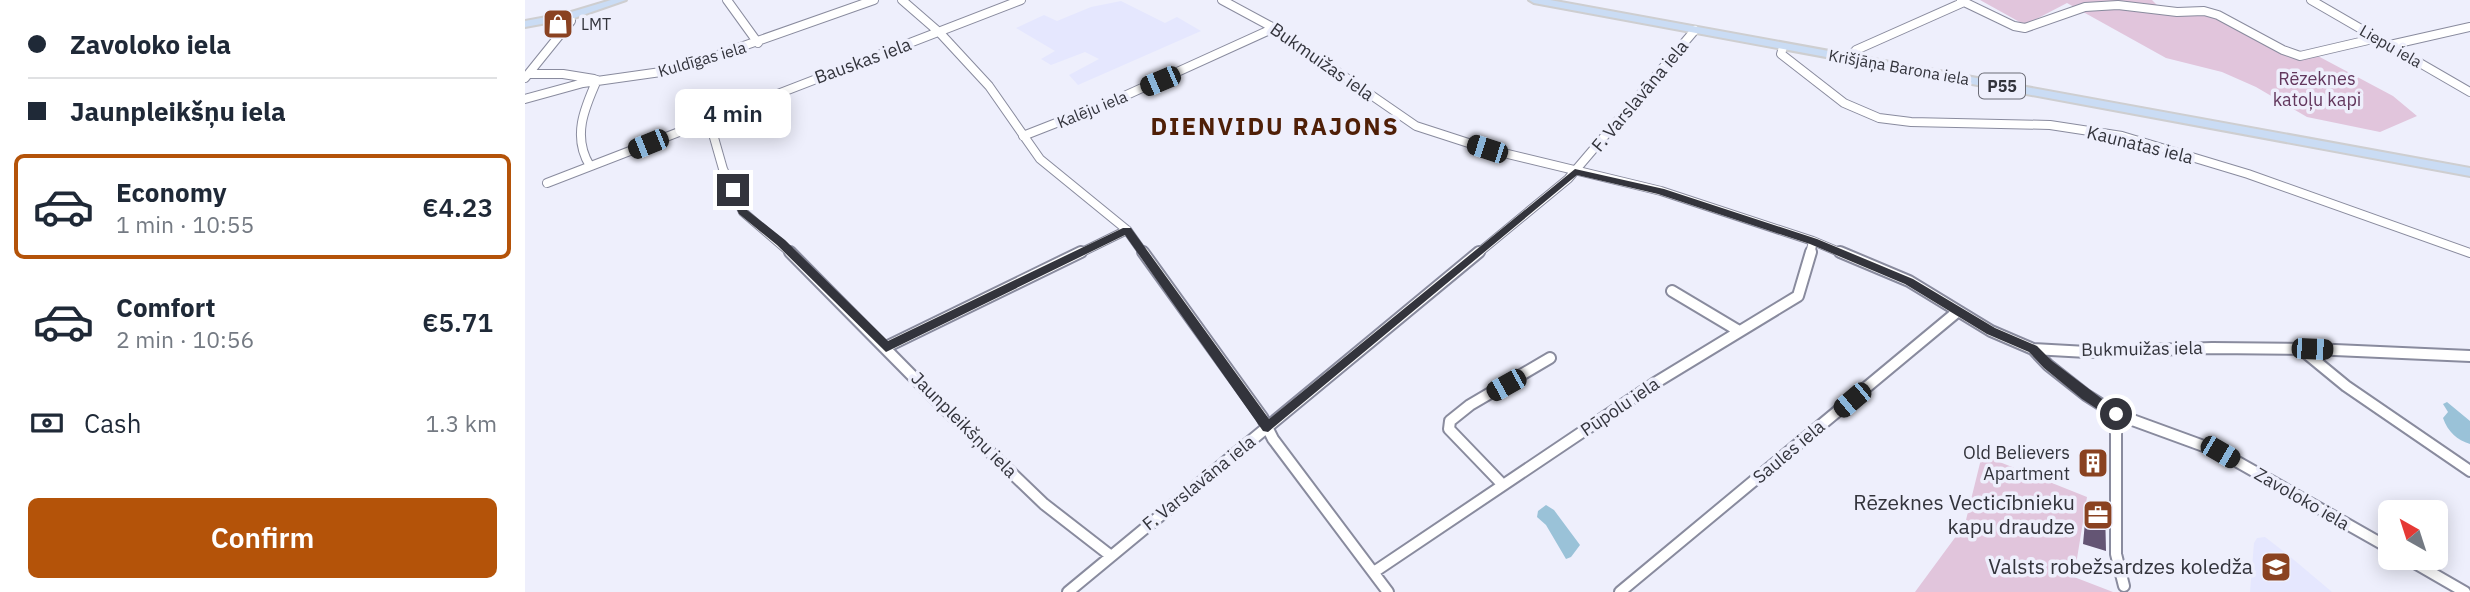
<!DOCTYPE html>
<html lang="en">
<head>
<meta charset="utf-8">
<style>
  body { margin:0; font-family:"IBM Plex Sans",sans-serif; background:#f2f2f3; color:#1f2937; height:100vh; display:flex; flex-direction:column; font-size:26px; white-space:nowrap }
  * { box-sizing:border-box; margin:0 }
  p { font-size:23px; color:#747a83 }
  .icon { flex:none; width:38px; height:38px; fill:none; stroke:currentColor; stroke-width:2; stroke-linecap:round; stroke-linejoin:round }
  .map { position:relative; flex:1; overflow:hidden }
  .sheet { display:flex; flex-direction:column; background:#fff; width:525px }
  .sheet>* { flex:none }
  .banner { display:grid; align-content:center; height:154px; padding:0 28px; background:#fff }
  .needle { width:46px; rotate:321deg }
  .tools { position:absolute; left:1853px; top:500px; display:grid; gap:14px }
  .tools a { display:grid; place-items:center; width:70px; height:70px; border-radius:10px; background:#fff; box-shadow:0 4px 18px #0003; font-size:35px }
  .end { position:absolute; width:32px; height:32px; margin:-16px; border:9px solid #33343c; background:#fff; box-shadow:0 0 0 4px #fff }
  .from { border-radius:50% }
  .bubble { position:absolute; height:49px; border-radius:10px; background:#fff; box-shadow:0 4px 18px #0003; font-size:23px; font-weight:600; line-height:49px; text-align:center }
  .car { position:absolute; width:21px; height:42px; margin:-21px -10px; border-radius:9px; box-shadow:0 0 5px 2px #0007; background:linear-gradient(#222 24%,#8ab4d8 0 40%,#222 0 76%,#8ab4d8 0 86%,#222 0) }
  .banner b { display:flex; align-items:center; gap:24px; height:66px; font-size:26px }
  .banner b+b { border-top:2px solid #e0e1e3 }
  .banner i { width:18px; height:18px; background:#1f2937 }
  ul { padding:0; list-style:none }
  li { display:flex; align-items:center; gap:21px; height:105px; margin:0 14px 10px; padding:0 14px; border:4px solid transparent; border-radius:10px }
  li div { flex:1 }
  li b { display:block; font-size:26px }
  li em { font-style:normal; font-weight:600 }
  li.current { border-color:#b45309 }
  li>.icon { width:63px; height:63px; stroke-width:1.5 }
  .pay { display:flex; align-items:center; gap:18px; height:77px; padding:0 28px; font-size:26px }
  .pay p { margin-inline-start:auto }
  .cta { display:flex; gap:14px; margin-top:auto; padding:14px 28px }
  .cta a { flex:1; height:80px; border-radius:10px; background:#b45309; color:#fff; font-size:28px; font-weight:600; line-height:80px; text-align:center }
  main { display:flex; flex:1; min-height:0 }
  .map>svg:first-child { display:block }
  .built { fill:#e5e7fe }
  .green { fill:#e1c5dc }
  .water { fill:#9ac2d8 }
  .building { fill:#645574 }
  .lines { fill:none; stroke-linecap:round; stroke-linejoin:round }
  .minor-far1-casing { stroke:#898b9e; stroke-width:10 }
  .minor-casing { stroke:#898b9e; stroke-width:14 }
  .primary-casing { stroke:#ceced0; stroke-width:4 }
  .minor-far1 { stroke:#fff; stroke-width:8 }
  .minor { stroke:#fff; stroke-width:10 }
  .primary { fill:#cadcf4; fill-rule:evenodd }
  .route { fill:#33343c }
  .labels { text-anchor:middle; stroke-width:7; stroke-linejoin:round; paint-order:stroke }
  .far-poi-label { font-size:16px; fill:#33343c; stroke:#eeeffc; text-anchor:start }
  .far-street-label { font-size:16px; fill:#33343c; stroke:#eeeffc }
  .shield { fill:#eeeffc; stroke:#6b6c76; stroke-width:2 }
  .shield-label { font-size:16px; font-weight:bold; fill:#33343c }
  .street-label { font-size:18px; fill:#33343c; stroke:#eeeffc }
  .park-label { font-size:18px; fill:#62375d; stroke:#eeeffc }
  .poi-label { font-size:18px; fill:#33343c; stroke:#eeeffc; text-anchor:end }
  .near-poi-label { font-size:21px; fill:#33343c; stroke:#eeeffc; text-anchor:end }
  .district-label { font-size:24px; font-weight:bold; letter-spacing:2px; fill:#4f1f07; stroke:#eeeffc }
</style>
</head>
<body>
<main>
<section class="sheet">
<div class="banner">
<b><i class="from"></i>Zavoloko iela</b>
<b><i></i>Jaunpleikšņu iela</b>
</div>
<ul>
<li class="current"><svg class="icon" aria-label="car" viewBox="0 0 24 24"><path d="M5 17H2v-5l4-1 3-4h7l3 4 3 1v5h-3M9 17h6M6 11h13"/><circle cx="7" cy="17" r="2"/><circle cx="17" cy="17" r="2"/></svg><div><b>Economy</b><p>1 min · 10:55</p></div><em>€4.23</em></li>
<li><svg class="icon" aria-label="car" viewBox="0 0 24 24"><path d="M5 17H2v-5l4-1 3-4h7l3 4 3 1v5h-3M9 17h6M6 11h13"/><circle cx="7" cy="17" r="2"/><circle cx="17" cy="17" r="2"/></svg><div><b>Comfort</b><p>2 min · 10:56</p></div><em>€5.71</em></li>
</ul>
<div class="pay"><svg class="icon" aria-label="cash" viewBox="0 0 24 24"><path d="M3 7h18v10H3z"/><circle cx="12" cy="12" r="2"/></svg>Cash<p>1.3 km</p></div>
<div class="cta"><a>Confirm</a></div>
</section>
<div class="map">
<svg width="1945" height="592" viewBox="0 0 1945 592">
  <rect width="100%" height="100%" fill="#eeeffc"/>
  <path class="built" d="M596 1 640 23 652 17 676 31 553 85 544 75 574 59 560 52 526 65 516 59 530 51 491 28 519 15 532 21 566 7Z
    M1740 537 1762 554 1807 592H1725L1729 543 1732 538Z"/>
  <path class="green" d="M1455 0H1627L1640 13 1685 14 1758 53 1791 55 1868 96 1892 116 1855 132 1782 117 1731 87 1697 72 1641 58 1542 3 1500 25Z
    M1457 455 1562 497 1549 577 1588 592H1390L1440 524Z"/>
  <path class="water" d="M1922 402 1945 421V444C1932 440 1923 432 1918 418L1923 412 1918 404Z
    M1021 505 1029 510 1055 545 1046 557 1041 559 1021 525 1012 517 1013 511Z"/>
  <path class="building" d="M1555 451 1582 461V474L1554 466Z
    M1567 505 1580 509 1581 551 1558 544 1560 522 1565 523Z"/>
  <g class="lines">
    <g class="minor-far1-casing">
      <path id="minor-far1" d="M202 0 233 43
        M377 0 415 33 464 86 515 159 602 230 619 254
        M697 0 749 28 891 126 962 149 1136 191 1288 241 1319 254
        M1786 0 1945 92
        M1439 2 1489 26 1500 28 1560 7 1593 5 1652 12 1679 11 1693 15 1758 50 1775 56 1852 38
        M1865 45 1945 27
        M1258 47 1256 54 1319 103 1354 118 1386 122 1525 125 1597 136 1723 174 1945 253
        M1325 58 1331 50 1439 2 1436 0
        M4 74H38L69 79
        M0 78 46 21 45 16
        M0 99 58 83 150 70 349 0
        M184 120 198 169 218 212 267 254
        M498 136 595 98 749 28
        M65 166C47 137 59 109 72 80
        M22 183 496 0
        M553 254 602 230
        M952 254 1043 179 1170 30
        M1285 254 1288 241"/>
    </g>
    <g class="minor-casing">
      <path id="minor" d="M265 252 421 410 519 504 586 556
        M618 252 737 417 748 439 863 592
        M1315 252 1384 281 1466 331 1508 349 1562 352 1687 348 1787 349 1945 356
        M1147 291 1214 331
        M361 347 556 252
        M1508 349 1523 365 1561 395 1591 414 1695 452 1866 549
        M1776 349 1821 386 1945 471
        M1591 414V554L1599 586
        M977 484 924 429 925 421 945 405 1025 358
        M1881 558 1940 592
        M849 572 1130 383 1273 296 1286 252
        M543 592 954 252
        M1095 592 1432 312"/>
    </g>
    <g class="primary-casing">
      <path id="primary" d="M86 0H101L49 18 0 27V21L43 13Z
        M1004 0H1025L1945 168V176L1009 3Z"/>
    </g>
    <use href="#minor-far1" class="minor-far1"/>
    <use href="#minor" class="minor"/>
    <use href="#primary" class="primary"/>
  </g>
  <path class="route" d="M1050 169 1139 189 1292 239 1388 279 1470 328 1512 346 1527 361 1597 414 1591 419 1586 418 1557 399 1519 368 1504 352 1462 334 1380 284 1285 244 1133 194 1052 175 743 432 738 431 600 235 361 352 252 245 214 214 203 190 212 188 222 210 260 240 363 341 598 228H606L744 419Z"/>
  <defs>
    <g id="shop-square" transform="scale(1.575)"><rect x="-9" y="-9" width="18" height="18" rx="4" fill="#8a4221" stroke="#eeeffc"/><path d="M-5-2.5h2.3a2.7 3.5 0 0 1 5.4 0H5L5.5 6h-11ZM-1.5-2.5h3a1.5 2.3 0 0 0-3 0Z" fill="#fff"/></g>
    <g id="building-square" transform="scale(1.575)"><rect x="-9" y="-9" width="18" height="18" rx="4" fill="#8a4221" stroke="#eeeffc"/><path d="M-4-6H4V6H1V3H-1V6H-4ZM-2.5-4.3h1.7v1.8h-1.7ZM.8-4.3h1.7v1.8H.8ZM-2.5-1h1.7V.8h-1.7ZM.8-1h1.7V.8H.8Z" fill="#fff"/></g>
    <g id="office-square" transform="scale(1.575)"><rect x="-9" y="-9" width="18" height="18" rx="4" fill="#8a4221" stroke="#eeeffc"/><path d="M-6-3h4V-5.5h4V-3h4V5H-6ZM-1-4.5V-3h2v-1.5ZM-6 0V1H6V0Z" fill="#fff"/></g>
    <g id="university-square" transform="scale(1.575)"><rect x="-9" y="-9" width="18" height="18" rx="4" fill="#8a4221" stroke="#eeeffc"/><path d="M0-5L7-2L0 1L-7-2ZM-4 1L0 2.5L4 1V4Q0 6-4 4Z" fill="#fff"/></g>
  </defs>
  <g fill-rule="evenodd">
    <use href="#shop-square" x="33" y="24"/>
    <use href="#building-square" x="1568" y="463"/>
    <use href="#office-square" x="1573" y="515"/>
    <use href="#university-square" x="1751" y="567"/>
  </g>
  <g class="labels">
    <g class="far-poi-label">
      <text x="56" y="30">LMT</text>
    </g>
    <g class="far-street-label">
      <text transform="translate(1866 46) rotate(30)" y="6">Liepu iela</text>
      <text transform="translate(177 59) rotate(-16)" y="6">Kuldīgas iela</text>
      <text transform="translate(1374 67) rotate(10)" y="6">Krišjāņa Barona iela</text>
      <text transform="translate(567 109) rotate(-22)" y="6">Kalēju iela</text>
    </g>
    <rect class="shield" x="1454" y="73.5" width="46" height="25" rx="5"/>
    <g class="shield-label">
      <text x="1477" y="92">P55</text>
    </g>
    <g class="street-label">
      <text transform="translate(338 61) rotate(-20)" y="6">Bauskas iela</text>
      <text transform="translate(797 62) rotate(35)" y="6">Bukmuižas iela</text>
      <text transform="translate(1115 96) rotate(-50)" y="6">F. Varslavāna iela</text>
      <text transform="translate(1615 145) rotate(14)" y="6">Kaunatas iela</text>
      <text transform="translate(1617 349) rotate(-1)" y="6">Bukmuižas iela</text>
      <text transform="translate(1095 407) rotate(-34)" y="6">Pūpolu iela</text>
      <text transform="translate(439 425) rotate(45)" y="6">Jaunpleikšņu iela</text>
      <text transform="translate(1264 452) rotate(-40)" y="6">Saules iela</text>
      <text transform="translate(674 483) rotate(-39)" y="6">F. Varslavāna iela</text>
      <text transform="translate(1777 499) rotate(30)" y="6">Zavoloko iela</text>
    </g>
    <g class="park-label">
      <text x="1792" y="85">Rēzeknes<tspan x="1792" dy="21">katoļu kapi</tspan></text>
    </g>
    <g class="poi-label">
      <text x="1545" y="459">Old Believers<tspan x="1545" dy="21">Apartment</tspan></text>
    </g>
    <g class="near-poi-label">
      <text x="1550" y="510">Rēzeknes Vecticībnieku<tspan x="1550" dy="24">kapu draudze</tspan></text>
      <text x="1728" y="574">Valsts robežsardzes koledža</text>
    </g>
    <g class="district-label">
      <text x="750" y="135">DIENVIDU RAJONS</text>
    </g>
  </g>
</svg>
<div class="tools">
<a><svg class="needle" viewBox="-14 -14 28 28"><path d="M0-13l5 13h-10z" fill="#e53935"/><path d="M0 13l5-13h-10z" fill="#747a83"/></svg></a>
</div>
<i class="end from" style="left:1591px;top:414px"></i>
<i class="end" style="left:208px;top:190px"></i>
<div class="bubble" style="left:150px;top:89px;width:116px">4 min</div>
<i class="car" style="left:635px;top:81px;rotate:247deg"></i>
<i class="car" style="left:123px;top:144px;rotate:248deg"></i>
<i class="car" style="left:962px;top:149px;rotate:288deg"></i>
<i class="car" style="left:1787px;top:349px;rotate:92deg"></i>
<i class="car" style="left:981px;top:385px;rotate:241deg"></i>
<i class="car" style="left:1327px;top:400px;rotate:230deg"></i>
<i class="car" style="left:1695px;top:452px;rotate:120deg"></i>
</div>
</main>
</body>
</html>
